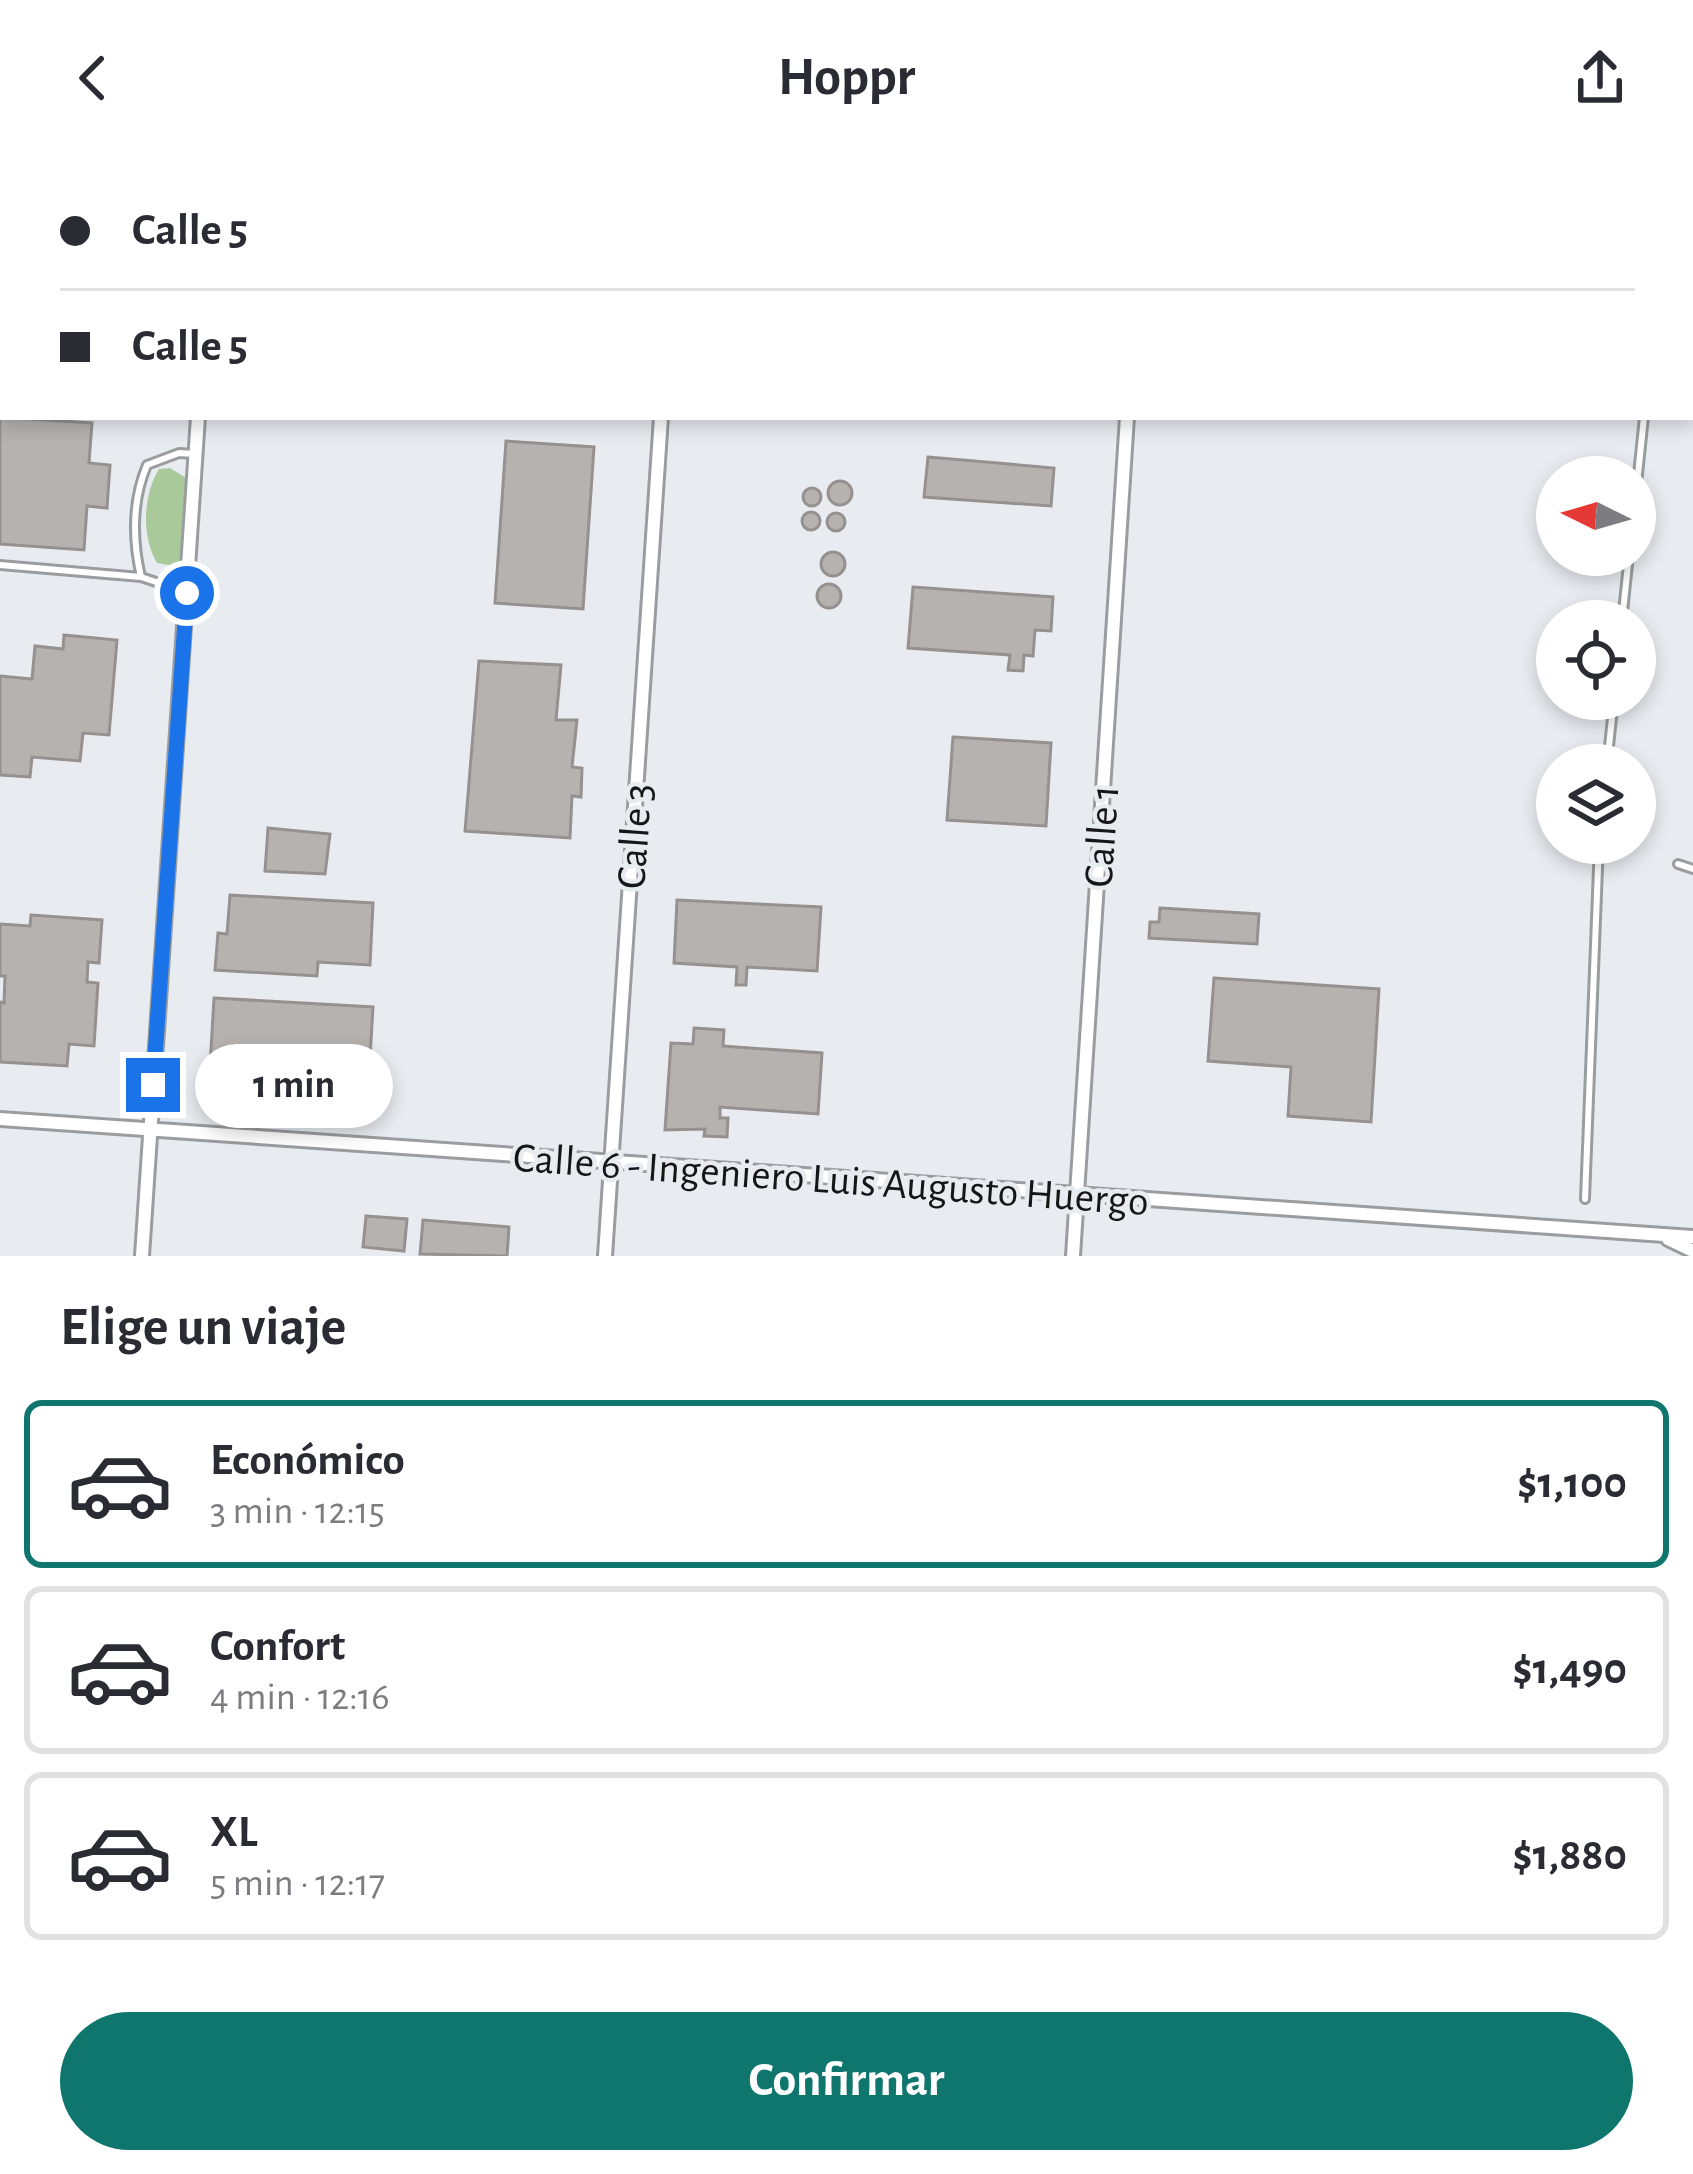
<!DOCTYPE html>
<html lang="es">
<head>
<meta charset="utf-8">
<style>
  body { margin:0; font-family:"Alegreya Sans",sans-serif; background:#f2f2f3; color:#2b2b33; height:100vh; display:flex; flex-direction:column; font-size:45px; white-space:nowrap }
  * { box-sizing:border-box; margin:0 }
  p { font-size:39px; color:#7c7c81 }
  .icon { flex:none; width:66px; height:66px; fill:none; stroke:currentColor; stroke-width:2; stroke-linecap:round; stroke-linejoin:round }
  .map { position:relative; height:1100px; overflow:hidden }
  .drawer { display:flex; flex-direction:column; background:#fff; flex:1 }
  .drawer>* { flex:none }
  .hud { position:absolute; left:0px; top:0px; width:1695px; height:264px; box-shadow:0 6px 18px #0003; display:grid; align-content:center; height:264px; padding:0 60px; background:#fff }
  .needle { width:78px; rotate:275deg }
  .buttons { position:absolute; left:1536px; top:300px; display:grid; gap:24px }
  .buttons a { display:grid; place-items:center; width:120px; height:120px; border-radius:50%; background:#fff; box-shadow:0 6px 18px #0003; font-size:60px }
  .end { position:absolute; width:54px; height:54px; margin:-27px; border:15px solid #1a73e8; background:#fff; box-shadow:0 0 0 6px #fff }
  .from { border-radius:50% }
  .bubble { position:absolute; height:84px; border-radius:42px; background:#fff; box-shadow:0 6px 18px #0003; font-size:39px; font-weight:700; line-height:84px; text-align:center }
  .hud b { display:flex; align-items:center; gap:42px; height:114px; font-size:45px }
  .hud b+b { border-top:3px solid #e1e1e2 }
  .hud i { width:30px; height:30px; background:#2b2b33 }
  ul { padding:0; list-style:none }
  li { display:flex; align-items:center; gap:36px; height:168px; margin:0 24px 18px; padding:0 36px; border:6px solid #e1e1e2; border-radius:18px }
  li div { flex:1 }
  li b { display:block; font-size:45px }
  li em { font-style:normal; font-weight:700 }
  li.active { border-color:#0f766e }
  li>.icon { width:108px; height:108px; stroke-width:1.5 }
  h2 { padding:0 60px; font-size:54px; line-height:144px }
  .button { display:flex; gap:24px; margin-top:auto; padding:24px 60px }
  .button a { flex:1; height:138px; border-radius:72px; background:#0f766e; color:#fff; font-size:48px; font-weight:700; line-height:138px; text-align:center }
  header { display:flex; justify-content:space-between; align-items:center; height:156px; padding:0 60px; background:#fff; font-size:54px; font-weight:700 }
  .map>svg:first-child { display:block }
  .green { fill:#a9c99a }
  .building { fill:#b6b2af; stroke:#96918f; stroke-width:3 }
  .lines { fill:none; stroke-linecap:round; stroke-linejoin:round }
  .service-casing { stroke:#9a9da0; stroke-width:12 }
  .minor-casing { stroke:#9a9da0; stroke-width:18 }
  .service { stroke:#fff; stroke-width:6 }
  .minor { stroke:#fff; stroke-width:12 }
  .route { stroke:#1a73e8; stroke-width:15 }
  .labels { text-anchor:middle; stroke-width:9; stroke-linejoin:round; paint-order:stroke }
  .street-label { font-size:42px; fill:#151617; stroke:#e8ecf0 }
</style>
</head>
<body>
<header><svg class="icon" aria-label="back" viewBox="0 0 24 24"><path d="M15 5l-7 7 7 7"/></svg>Hoppr<svg class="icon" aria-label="share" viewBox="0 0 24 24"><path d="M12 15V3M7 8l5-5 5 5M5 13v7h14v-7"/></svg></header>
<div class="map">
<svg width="1693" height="1100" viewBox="0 0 1693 1100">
  <rect width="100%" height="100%" fill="#e8ecf0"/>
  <path class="green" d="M170 312 186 322 188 331 181 406 175 410 157 407C141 380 143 339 159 313Z"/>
  <path class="building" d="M0 37H3V211L0 210Z
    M0 261 92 267 89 307 110 309 107 352 87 350 84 394 0 388Z
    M506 285 594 291 583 453 495 447Z
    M928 301 1054 312 1051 350 924 341Z
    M828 337a12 12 0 1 1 24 0a12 12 0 1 1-24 0Z
    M803 341a9 9 0 1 1 18 0a9 9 0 1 1-18 0Z
    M802 365a9 9 0 1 1 18 0a9 9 0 1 1-18 0Z
    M827 366a9 9 0 1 1 18 0a9 9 0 1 1-18 0Z
    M821 408a12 12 0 1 1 24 0a12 12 0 1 1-24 0Z
    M817 440a12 12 0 1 1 24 0a12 12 0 1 1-24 0Z
    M913 431 1053 441 1051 475 1035 474 1033 500 1024 499 1023 515 1008 514 1010 499 908 492Z
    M64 479 117 484 109 579 83 577 80 605 32 601 30 621 0 619V520L32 523 35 490 63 493Z
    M479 505 561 509 556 564H577L572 611 582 612 581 641 572 640 570 682 465 675Z
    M953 581 1051 587 1046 670 947 664Z
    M268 672 330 678 325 718 265 715Z
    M230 739 373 747 370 809 318 806 317 820 215 814 218 777 227 778Z
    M677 744 821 751 817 815 747 811 746 829H736L737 811 674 807Z
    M1160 752 1259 758 1257 788 1149 782 1150 766H1159Z
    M31 759 102 764 99 807 88 806 87 826 98 827 94 890 69 888 67 910 0 906V846L4 847 5 820H0V768L30 770Z
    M1214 822 1379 833 1371 966 1288 960 1291 911 1208 905Z
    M214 842 373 851 370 902 338 900 337 919 210 911Z
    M694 872 724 874 723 890 822 897 818 958 720 951V962H728L727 981 704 980 705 973 665 974 671 887 693 888Z
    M366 1060 407 1063 404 1095 363 1091Z
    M423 1064 509 1071 507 1100 420 1098Z"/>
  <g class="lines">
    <g class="service-casing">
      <path id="service" d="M1635 347 1644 261
        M0 409 141 421 183 435
        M141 421C132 382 132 345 147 309L179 297 195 298
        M1622 465 1629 399
        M1607 609 1614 543
        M1678 708 1693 713
        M1585 1043 1599 687"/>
    </g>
    <g class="minor-casing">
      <path id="minor" d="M454 0 502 3
        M216 3V0
        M1144 3V0
        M0 963 1693 1081
        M1668 1083 1693 1095
        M142 1100 198 261
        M605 1100 661 261
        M1073 1100 1127 261"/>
    </g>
    <use href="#service" class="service"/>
    <use href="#minor" class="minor"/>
  </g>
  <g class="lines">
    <path class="route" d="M153 929 187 437"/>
  </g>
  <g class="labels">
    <g class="street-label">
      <text transform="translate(633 680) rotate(-86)" y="15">Calle 3</text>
      <text transform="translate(1100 680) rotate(-86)" y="15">Calle 1</text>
      <text transform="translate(831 1022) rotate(4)" y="15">Calle 6 - Ingeniero Luis Augusto Huergo</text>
    </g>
  </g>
</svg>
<div class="buttons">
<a><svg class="needle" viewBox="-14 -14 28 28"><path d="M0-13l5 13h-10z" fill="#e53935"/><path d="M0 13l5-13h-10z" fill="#7c7c81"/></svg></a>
<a><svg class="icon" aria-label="locate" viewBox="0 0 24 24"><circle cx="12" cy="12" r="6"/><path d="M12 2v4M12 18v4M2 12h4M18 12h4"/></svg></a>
<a><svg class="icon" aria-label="layers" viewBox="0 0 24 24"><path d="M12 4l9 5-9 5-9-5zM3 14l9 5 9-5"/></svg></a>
</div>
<i class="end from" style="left:187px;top:437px"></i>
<i class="end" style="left:153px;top:929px"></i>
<div class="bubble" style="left:195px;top:888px;width:198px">1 min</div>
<div class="hud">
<b><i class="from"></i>Calle 5</b>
<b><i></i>Calle 5</b>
</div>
</div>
<section class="drawer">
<h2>Elige un viaje</h2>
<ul>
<li class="active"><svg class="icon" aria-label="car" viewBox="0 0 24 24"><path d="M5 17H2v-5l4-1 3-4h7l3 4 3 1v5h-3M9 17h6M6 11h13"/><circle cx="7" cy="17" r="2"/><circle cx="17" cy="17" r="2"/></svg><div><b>Económico</b><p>3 min · 12:15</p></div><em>$1,100</em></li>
<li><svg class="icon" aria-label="car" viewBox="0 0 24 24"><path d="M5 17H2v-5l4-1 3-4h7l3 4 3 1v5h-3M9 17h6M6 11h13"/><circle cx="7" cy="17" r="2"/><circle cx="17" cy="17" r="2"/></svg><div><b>Confort</b><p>4 min · 12:16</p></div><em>$1,490</em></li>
<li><svg class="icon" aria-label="car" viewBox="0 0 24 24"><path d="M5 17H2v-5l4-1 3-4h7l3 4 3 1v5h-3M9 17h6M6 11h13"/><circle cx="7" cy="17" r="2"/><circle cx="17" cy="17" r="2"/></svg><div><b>XL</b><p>5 min · 12:17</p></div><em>$1,880</em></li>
</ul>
<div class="button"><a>Confirmar</a></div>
</section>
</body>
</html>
